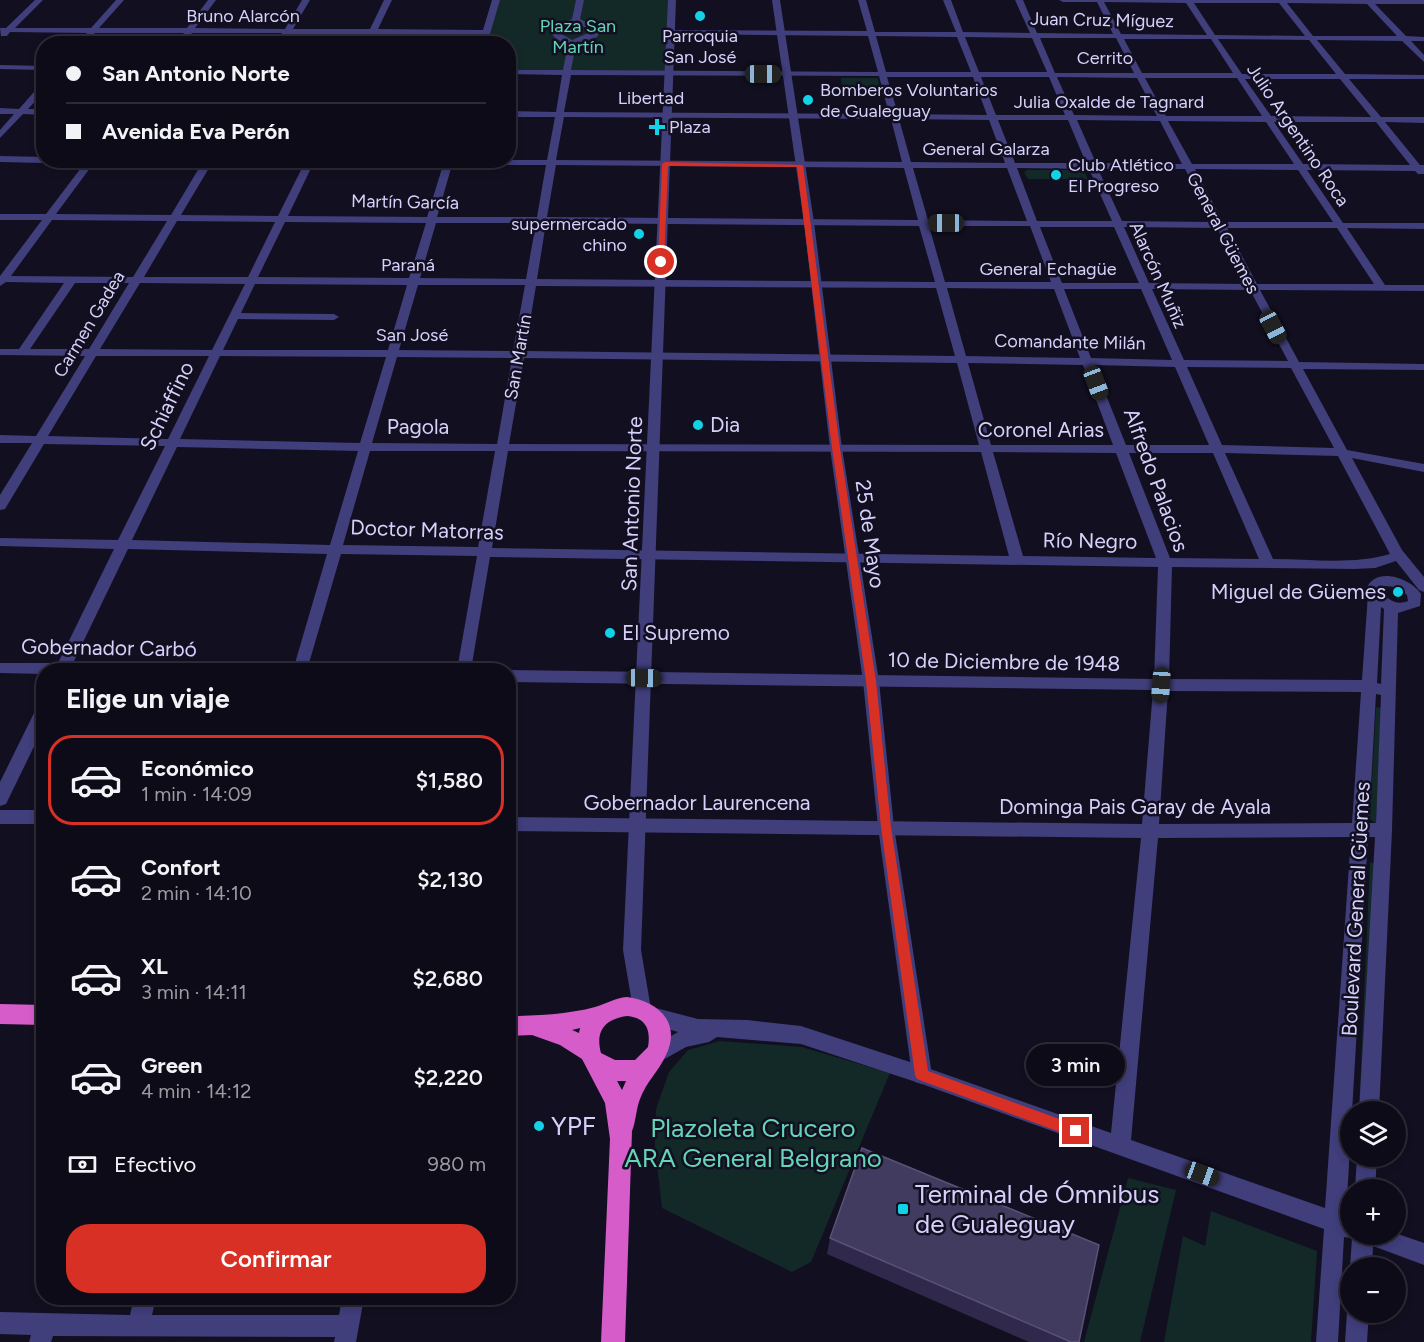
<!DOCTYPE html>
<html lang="es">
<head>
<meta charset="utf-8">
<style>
  body { margin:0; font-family:Figtree,sans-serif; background:#1c1925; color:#f1f3f6; height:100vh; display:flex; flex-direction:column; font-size:22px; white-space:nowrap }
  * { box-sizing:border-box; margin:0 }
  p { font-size:20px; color:#9b9ba2 }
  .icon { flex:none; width:33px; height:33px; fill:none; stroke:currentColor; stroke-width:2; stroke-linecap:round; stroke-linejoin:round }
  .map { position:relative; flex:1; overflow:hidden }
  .drawer { position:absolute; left:36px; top:663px; width:480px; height:642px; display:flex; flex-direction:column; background:#0e0b18; border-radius:24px; box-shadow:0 3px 9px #0003,0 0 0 2px #2e2b37 }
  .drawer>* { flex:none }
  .guide { position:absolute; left:36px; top:36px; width:480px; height:132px; border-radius:24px; box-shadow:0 3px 9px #0003,0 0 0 2px #2e2b37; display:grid; align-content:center; height:132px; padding:0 30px; background:#0e0b18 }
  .tools { position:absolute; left:1340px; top:1101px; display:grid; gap:12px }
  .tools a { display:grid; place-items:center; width:66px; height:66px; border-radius:50%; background:#0e0b18; box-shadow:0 3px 9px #0003,0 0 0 2px #2e2b37; font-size:30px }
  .end { position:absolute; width:27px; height:27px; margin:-14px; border:8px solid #d93025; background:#fff; box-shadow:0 0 0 3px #fff }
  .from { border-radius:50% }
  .bubble { position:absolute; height:42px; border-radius:21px; background:#0e0b18; box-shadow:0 3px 9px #0003,0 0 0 2px #2e2b37; font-size:20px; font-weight:600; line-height:42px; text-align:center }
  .car { position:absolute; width:18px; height:36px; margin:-18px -9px; border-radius:8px; box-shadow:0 0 4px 2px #0007; background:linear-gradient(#222 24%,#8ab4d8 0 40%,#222 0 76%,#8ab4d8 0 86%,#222 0) }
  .guide b { display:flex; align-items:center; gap:21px; height:57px; font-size:22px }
  .guide b+b { border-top:2px solid #2e2b37 }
  .guide i { width:15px; height:15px; background:#f1f3f6 }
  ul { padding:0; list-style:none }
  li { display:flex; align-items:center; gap:18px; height:90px; margin:0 12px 9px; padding:0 18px; border:3px solid transparent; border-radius:24px }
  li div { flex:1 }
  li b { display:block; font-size:22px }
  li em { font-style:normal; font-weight:600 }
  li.current { border-color:#d93025 }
  li>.icon { width:54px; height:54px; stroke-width:1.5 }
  h2 { padding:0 30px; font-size:27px; line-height:72px }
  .pay { display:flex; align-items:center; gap:15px; height:66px; padding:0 30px; font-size:22px }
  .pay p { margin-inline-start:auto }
  .primary-button { display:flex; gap:12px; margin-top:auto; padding:12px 30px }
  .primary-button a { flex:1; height:69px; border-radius:24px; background:#d93025; color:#fff; font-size:24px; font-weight:600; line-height:69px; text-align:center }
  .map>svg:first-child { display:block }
  .green { fill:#122928 }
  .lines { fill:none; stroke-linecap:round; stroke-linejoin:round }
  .minor { fill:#403e7b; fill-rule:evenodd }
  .tertiary { fill:#403e7b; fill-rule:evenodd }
  .trunk { fill:#d65cca; fill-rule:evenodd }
  .wall { fill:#30294c }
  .building { fill:#413b5f; stroke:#595277; stroke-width:1.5 }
  .route { fill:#d93025 }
  .poi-dot { fill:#13d2e6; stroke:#120f20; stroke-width:2 }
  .labels { text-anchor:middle; stroke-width:5; stroke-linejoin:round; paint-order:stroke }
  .far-street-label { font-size:18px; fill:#d6d1fb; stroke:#120f20 }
  .far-park-label { font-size:18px; fill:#64d5b8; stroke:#120f20 }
  .far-poi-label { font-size:18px; fill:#d6d1fb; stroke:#120f20; text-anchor:start }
  .street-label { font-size:21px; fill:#d6d1fb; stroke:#120f20 }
  .poi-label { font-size:21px; fill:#d6d1fb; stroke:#120f20; text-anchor:start }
  .near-poi-label { font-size:26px; fill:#d6d1fb; stroke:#120f20; text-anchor:start }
  .near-park-label { font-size:26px; fill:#64d5b8; stroke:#120f20 }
</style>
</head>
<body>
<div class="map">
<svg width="1424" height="1342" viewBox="0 0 1424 1342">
  <rect width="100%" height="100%" fill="#120f20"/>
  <path class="green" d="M496 0H672L668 73 509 72 508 44H483Z
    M841 78H878L880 89H842Z
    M1027 170H1081L1084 171 1088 179H1028L1024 172Z
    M1376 707 1381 708 1376 824 1370 819Z
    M1370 862 1375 864 1365 1111 1359 1112Z
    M720 1041 802 1047 890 1073 811 1262 792 1272 662 1208 655 1147 656 1109 669 1072 688 1050Z
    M1128 1178 1176 1190 1140 1342H1084Z
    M1211 1211 1317 1251 1311 1342H1164L1183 1236 1205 1246Z"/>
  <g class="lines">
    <path class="minor" d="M35 0H43L15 28H91L116 0H124L99 28H187L208 0H216L195 28 285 29 302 0H310L293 29H370L384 0H392L378 29 483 30 492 0H500L487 44H479L482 34H376L371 44H363L368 34H290L284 44H276L282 33H192L184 44H176L184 33H95L86 44H77L87 33 10 32 7 36H1L0 28H6Z
      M576 0H584L580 19 601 30 597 37 576 44 571 70 878 72 868 36 671 34 667 32 671 30 867 31 858 0H866L875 32H956L943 0H951L963 32 1030 33 1015 0H1023L1037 33 1113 34 1097 2H1063L1059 0H1424V4H1375L1406 36 1424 37V41H1411L1424 55V62L1402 41 1317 40 1345 74 1424 75V79H1349L1381 117H1424V123L1385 122 1420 165H1424V174H1418L1415 171 1307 170 1343 223H1424V229L1347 228 1385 285H1424V291L1260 290 1299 362 1424 364V370L1303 369 1347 450 1424 464V472L1352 458 1402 550 1424 577V592L1419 590 1396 561 1375 568 1354 569 1172 567 1169 679 1362 680 1368 594 1366 590C1374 565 1411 578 1421 594L1420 606 1398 613 1392 830 1379 1112H1359L1375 837H1368L1346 1216 1350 1217V1234L1395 1233 1424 1243V1265L1373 1246 1372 1268H1350L1352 1238 1344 1237 1338 1342H1316L1324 1229 922 1084 801 1044 717 1037 709 1042 686 1047 654 1065 647 1062 644 1056 647 1050 678 1032 645 1022 643 1016 645 1010 652 1007 698 1019 747 1020 801 1026 922 1066 1111 1133 1141 838 508 831V817L1142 824 1153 690 508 682V670L1154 679 1158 567 490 557 471 670H457L477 556 341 554 307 670H293L327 554 128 549 73 663 217 665 222 666 224 670H44V674L0 673V663H58L114 549 0 546V538L118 540 165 446 44 444 5 509 0 510V495L32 443H0V435L36 436 85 356 0 355V349H19L64 283 6 282 0 286V276L42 220H0V214H46L87 160H96L56 214 171 215 202 163H144L140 160H547L555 117H508V111L556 112 562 75 508 74V70H563L568 44 556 39 550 32 555 25 572 19ZM1104 2 1186 3 1207 35 1121 34ZM1194 3H1279L1305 36 1215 35ZM1287 3 1367 4 1397 36H1313ZM576 23 593 31 572 40 558 32ZM876 36 957 37 971 72H886ZM965 37 1032 38 1047 72H979ZM1040 38H1116L1134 73H1055ZM1124 39H1211L1233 73H1142ZM1218 39 1309 40 1336 74H1242ZM571 75 879 76 889 114 564 112ZM887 77H973L987 115 898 114ZM981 77H1049L1065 115H996ZM1057 77 1137 78 1157 116 1074 115ZM1145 78H1237L1262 116H1166ZM1245 79H1340L1371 117 1271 116ZM564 117 891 119 902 162 556 160ZM899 119 989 120 1005 163 911 162ZM998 120H1068L1086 163H1015ZM1077 120 1160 121 1182 164 1096 163ZM1168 121 1266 122 1294 164H1192ZM1274 122H1376L1410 165 1303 164ZM212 163 304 164 278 216 181 215ZM313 164 443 165 427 217 288 216ZM452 165H546L537 217H437ZM556 165 904 168 918 220 547 217ZM913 168H1007L1027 221 928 220ZM1017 168 1089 169 1112 221H1037ZM1098 169H1185L1213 222 1122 221ZM1195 169 1298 170 1333 222H1223ZM52 220 167 221 133 277 11 276ZM177 221 275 222 248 277H144ZM285 222 426 223 409 278 258 277ZM436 223H536L526 279 420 278ZM546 223 919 226 935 282 537 279ZM929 226H1030L1051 282H945ZM1040 227H1114L1139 283H1062ZM1124 227 1217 228 1246 284 1149 283ZM1227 228H1337L1374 284H1257ZM75 283H129L89 349H30ZM140 283 245 284 212 350 100 349ZM255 284 407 285 388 350H223L238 319 334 320 339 317 334 314 241 313ZM418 285H525L513 351 399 350ZM536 286 936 288 955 356 525 351ZM947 288 1054 289 1080 358 966 356ZM1064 289H1141L1172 360 1091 358ZM1152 289 1250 290 1288 361 1184 360ZM96 356H209L168 439 48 436ZM220 356 386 357 360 443 180 439ZM397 357 512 358 497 444 372 443ZM524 358 957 363 979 445 509 444ZM968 363 1083 365 1113 445H991ZM1094 365 1175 367 1209 445H1126ZM1187 367 1291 368 1334 448 1222 445ZM177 447 358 451 330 545 132 540ZM370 451H495L478 547 343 545ZM508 451 981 452 1009 556 492 548ZM993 452 1116 453 1156 558 1023 556ZM1129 453H1213L1259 559 1170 558ZM1225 453 1338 456 1390 554C1353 565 1311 559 1273 559ZM1384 586C1394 586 1400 589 1407 595L1408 601C1396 606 1387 599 1380 590ZM1381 607 1384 609 1381 684 1377 683ZM1168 691 1361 692 1352 823 1159 824ZM1376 694 1381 695 1376 823H1369ZM1351 837 1325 1208 1131 1140 1158 838Z
      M0 65 44 66V70L0 69Z
      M41 84H44V92L28 109H44V115L23 114 0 138V130L14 114H0V108L19 109Z
      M0 156 44 157V160H48L44 163 0 162Z
      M44 703V726L6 804 0 806V782L36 709 39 705Z
      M0 810H44V824H0Z
      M1357 1156H1377L1375 1190H1355Z
      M134 1298H156L152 1315H339L342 1298H364L356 1342H334L335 1337 53 1336 51 1342H29L31 1335 0 1334V1312L130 1315Z
      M1350 1304V1312H1369L1367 1342H1345L1347 1312Z"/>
    <path class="tertiary" d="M668 0H676L641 950 651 1009 649 1015 642 1018 635 1015 633 1009 623 950Z
      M772 0H780L814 222 842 448 879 681 894 827 932 1075 929 1082 922 1084 915 1082 912 1075 878 827 863 681 830 448 804 222Z"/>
    <path class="trunk" d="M627 997C657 1001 682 1022 666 1055 659 1071 646 1082 640 1099 636 1109 636 1121 632 1131L625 1342H601L610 1139 605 1103 582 1059 560 1045 532 1035 508 1036V1016C535 1016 570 1014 595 1007 606 1004 615 998 627 997ZM627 1016C646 1018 651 1029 648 1047L635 1060H615L601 1053C595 1031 605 1019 627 1016ZM580 1028 579 1033 572 1030ZM617 1081H626L622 1090Z
      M0 1004 44 1005V1025L0 1024Z"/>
  </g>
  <path class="wall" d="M830 1238 1079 1342H1029L827 1254Z"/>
  <path class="building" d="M862 1148 1099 1245 1079 1342H1071L830 1238Z"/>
  <path class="route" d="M665 162 803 165 840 448 876 681 891 827 928 1071 1081 1127 1083 1131 1081 1136 1076 1138 922 1081 917 1079 915 1075 881 827 866 681 832 448 797 167 668 166 664 262 661 264 658 262 662 164Z"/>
  <g class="poi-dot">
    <circle cx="700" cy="16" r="6"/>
    <circle cx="808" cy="100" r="6"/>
    <path d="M654 118h6v6h6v6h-6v6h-6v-6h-6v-6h6z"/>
    <circle cx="1056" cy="175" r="6"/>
    <circle cx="639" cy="234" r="6"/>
    <circle cx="698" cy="425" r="6"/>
    <circle cx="1398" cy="592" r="6"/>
    <circle cx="610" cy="633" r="6"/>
    <circle cx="539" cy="1126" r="6"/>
    <rect x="897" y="1203" width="12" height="12" rx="3"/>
  </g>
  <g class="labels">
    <g class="far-street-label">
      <text x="243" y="22">Bruno Alarcón</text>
      <text transform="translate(1102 20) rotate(1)" y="6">Juan Cruz Míguez</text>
      <text x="1105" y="64">Cerrito</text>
      <text x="651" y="104">Libertad</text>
      <text x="1109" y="108">Julia Oxalde de Tagnard</text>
      <text transform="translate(1298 135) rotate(56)" y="6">Julio Argentino Roca</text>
      <text x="986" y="155">General Galarza</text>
      <text transform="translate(405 202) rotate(1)" y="6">Martín García</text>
      <text transform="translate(1223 233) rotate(62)" y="6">General Güemes</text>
      <text x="408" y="271">Paraná</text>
      <text x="1048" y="275">General Echagüe</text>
      <text transform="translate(1158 275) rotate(66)" y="6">Alarcón Muñiz</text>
      <text transform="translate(89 324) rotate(-59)" y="6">Carmen Gadea</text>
      <text x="412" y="341">San José</text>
      <text transform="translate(1070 342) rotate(1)" y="6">Comandante Milán</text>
      <text transform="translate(518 357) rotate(-80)" y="6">San Martín</text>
    </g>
    <g class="far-park-label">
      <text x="578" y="32">Plaza San<tspan x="578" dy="21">Martín</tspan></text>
    </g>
    <g class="far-poi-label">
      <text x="700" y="42" text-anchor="middle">Parroquia<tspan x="700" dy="21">San José</tspan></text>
      <text x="820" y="96">Bomberos Voluntarios<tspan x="820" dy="21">de Gualeguay</tspan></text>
      <text x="669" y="133">Plaza</text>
      <text x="1068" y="171">Club Atlético<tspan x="1068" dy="21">El Progreso</tspan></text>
      <text x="627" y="230" text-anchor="end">supermercado<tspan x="627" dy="21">chino</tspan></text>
    </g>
    <g class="street-label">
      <text transform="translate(167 406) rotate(-64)" y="7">Schiaffino</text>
      <text x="418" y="434">Pagola</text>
      <text x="1041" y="437">Coronel Arias</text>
      <text transform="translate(1156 480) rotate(70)" y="7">Alfredo Palacios</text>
      <text transform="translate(632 504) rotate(-88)" y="7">San Antonio Norte</text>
      <text transform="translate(427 530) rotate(2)" y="7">Doctor Matorras</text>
      <text transform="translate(870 534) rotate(82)" y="7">25 de Mayo</text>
      <text transform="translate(1090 541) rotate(1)" y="7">Río Negro</text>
      <text transform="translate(109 648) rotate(1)" y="7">Gobernador Carbó</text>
      <text transform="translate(1004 662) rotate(1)" y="7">10 de Diciembre de 1948</text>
      <text x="697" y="810">Gobernador Laurencena</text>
      <text x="1135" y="814">Dominga Pais Garay de Ayala</text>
      <text transform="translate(1356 909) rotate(-87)" y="7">Boulevard General Güemes</text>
    </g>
    <g class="poi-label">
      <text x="710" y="432">Dia</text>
      <text x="1386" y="599" text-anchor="end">Miguel de Güemes</text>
      <text x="622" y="640">El Supremo</text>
    </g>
    <g class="near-poi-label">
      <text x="551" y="1135">YPF</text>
      <text x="915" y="1203">Terminal de Ómnibus<tspan x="915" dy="30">de Gualeguay</tspan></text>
    </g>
    <g class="near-park-label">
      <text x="753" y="1137">Plazoleta Crucero<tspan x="753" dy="30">ARA General Belgrano</tspan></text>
    </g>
  </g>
</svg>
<div class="tools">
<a><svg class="icon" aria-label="layers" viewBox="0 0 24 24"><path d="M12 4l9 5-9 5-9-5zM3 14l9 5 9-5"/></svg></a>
<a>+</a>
<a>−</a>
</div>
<i class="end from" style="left:661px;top:262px"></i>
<i class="end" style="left:1076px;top:1131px"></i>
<div class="bubble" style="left:1026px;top:1044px;width:99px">3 min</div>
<i class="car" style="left:763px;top:74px;rotate:90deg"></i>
<i class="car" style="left:946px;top:223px;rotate:270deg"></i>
<i class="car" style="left:1273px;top:327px;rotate:152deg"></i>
<i class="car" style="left:1096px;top:383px;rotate:159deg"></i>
<i class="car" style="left:644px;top:678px;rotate:91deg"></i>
<i class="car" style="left:1161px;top:685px;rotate:184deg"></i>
<i class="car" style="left:1202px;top:1174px;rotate:110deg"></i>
<div class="guide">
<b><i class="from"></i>San Antonio Norte</b>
<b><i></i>Avenida Eva Perón</b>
</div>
<section class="drawer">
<h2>Elige un viaje</h2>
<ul>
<li class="current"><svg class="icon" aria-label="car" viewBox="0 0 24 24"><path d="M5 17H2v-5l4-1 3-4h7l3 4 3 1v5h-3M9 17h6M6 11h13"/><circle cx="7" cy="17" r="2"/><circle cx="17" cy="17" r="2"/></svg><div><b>Económico</b><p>1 min · 14:09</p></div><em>$1,580</em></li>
<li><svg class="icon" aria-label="car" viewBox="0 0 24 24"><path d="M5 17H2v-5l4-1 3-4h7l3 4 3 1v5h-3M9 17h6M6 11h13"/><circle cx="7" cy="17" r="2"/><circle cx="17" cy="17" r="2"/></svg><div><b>Confort</b><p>2 min · 14:10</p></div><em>$2,130</em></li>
<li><svg class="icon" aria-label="car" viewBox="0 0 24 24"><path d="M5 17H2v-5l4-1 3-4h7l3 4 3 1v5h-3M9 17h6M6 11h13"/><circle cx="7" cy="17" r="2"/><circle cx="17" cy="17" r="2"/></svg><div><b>XL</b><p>3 min · 14:11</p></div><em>$2,680</em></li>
<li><svg class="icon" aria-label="car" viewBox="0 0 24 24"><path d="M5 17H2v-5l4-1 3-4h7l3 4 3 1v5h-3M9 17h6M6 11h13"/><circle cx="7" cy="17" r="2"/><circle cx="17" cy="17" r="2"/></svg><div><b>Green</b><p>4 min · 14:12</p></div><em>$2,220</em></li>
</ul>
<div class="pay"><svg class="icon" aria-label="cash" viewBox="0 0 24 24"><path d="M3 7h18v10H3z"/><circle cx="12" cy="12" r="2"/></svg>Efectivo<p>980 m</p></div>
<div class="primary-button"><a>Confirmar</a></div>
</section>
</div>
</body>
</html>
